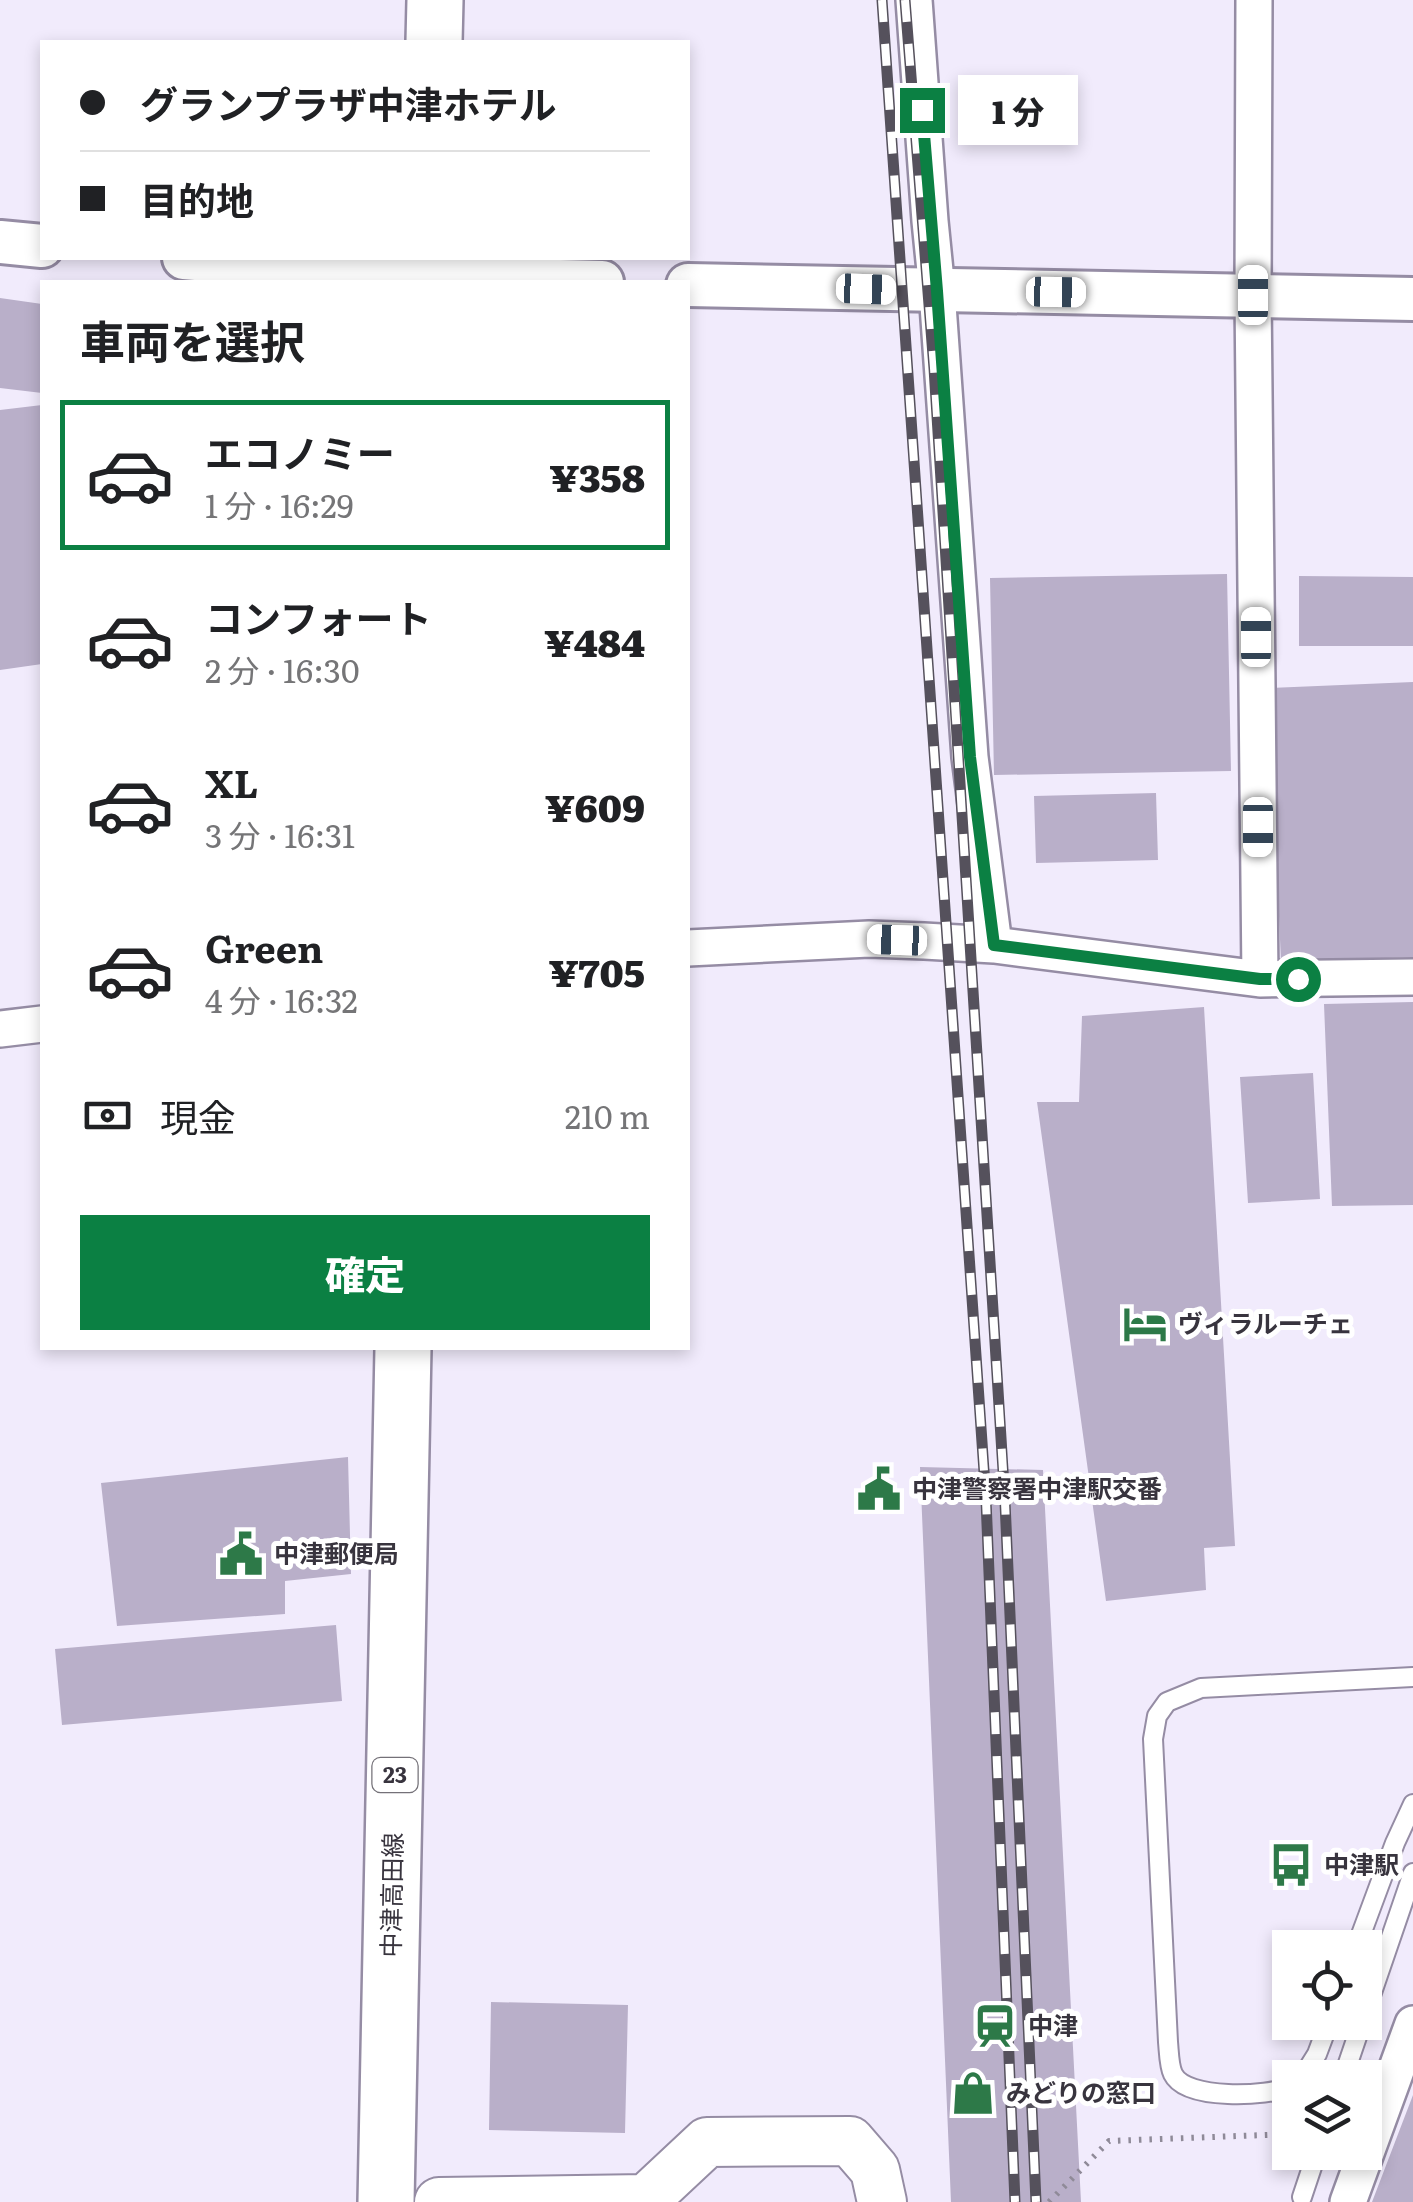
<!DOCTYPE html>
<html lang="ja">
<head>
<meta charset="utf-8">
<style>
  body { margin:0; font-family:Literata,"Noto Sans JP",serif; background:#f6f6f6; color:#202124; height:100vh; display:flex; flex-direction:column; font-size:38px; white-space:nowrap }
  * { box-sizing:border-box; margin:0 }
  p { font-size:32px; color:#757577 }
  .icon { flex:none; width:55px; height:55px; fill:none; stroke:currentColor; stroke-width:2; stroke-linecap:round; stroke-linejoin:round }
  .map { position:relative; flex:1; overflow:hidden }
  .side { position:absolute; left:40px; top:280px; width:650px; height:1070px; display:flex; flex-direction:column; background:#fff; border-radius:0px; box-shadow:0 5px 15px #0003 }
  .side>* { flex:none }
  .top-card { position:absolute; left:40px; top:40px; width:650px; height:220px; border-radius:0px; box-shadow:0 5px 15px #0003; display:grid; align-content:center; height:220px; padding:0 40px; background:#fff }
  .tools { position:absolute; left:1272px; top:1930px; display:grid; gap:20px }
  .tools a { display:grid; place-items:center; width:110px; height:110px; border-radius:0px; background:#fff; box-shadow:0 5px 15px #0003; font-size:50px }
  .end { position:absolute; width:45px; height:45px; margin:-22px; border:12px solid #0b8043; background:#fff; box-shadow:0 0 0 5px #fff }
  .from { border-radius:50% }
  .bubble { position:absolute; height:70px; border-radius:0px; background:#fff; box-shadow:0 5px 15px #0003; font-size:32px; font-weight:800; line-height:70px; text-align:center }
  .car { position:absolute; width:30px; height:60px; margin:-30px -15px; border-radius:12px; box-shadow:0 0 8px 2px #0007; background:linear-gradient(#fff 24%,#345 0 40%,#fff 0 76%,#345 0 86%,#fff 0) }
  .top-card b { display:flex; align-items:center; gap:35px; height:95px; font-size:38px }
  .top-card b+b { border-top:2px solid #e0e0e0 }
  .top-card i { width:25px; height:25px; background:#202124 }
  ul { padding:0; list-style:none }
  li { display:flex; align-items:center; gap:30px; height:150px; margin:0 20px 15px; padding:0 20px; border:5px solid transparent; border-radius:0px }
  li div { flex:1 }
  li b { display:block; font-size:38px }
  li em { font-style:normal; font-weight:800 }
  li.current { border-color:#0b8043 }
  li>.icon { width:90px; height:90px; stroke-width:1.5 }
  h2 { padding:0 40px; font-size:45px; line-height:120px }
  .pay { display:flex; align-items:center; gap:25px; height:110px; padding:0 40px; font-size:38px }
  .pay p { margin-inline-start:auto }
  .button { display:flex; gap:20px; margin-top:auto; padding:20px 40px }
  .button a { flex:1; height:115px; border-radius:0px; background:#0b8043; color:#fff; font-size:40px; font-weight:800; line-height:115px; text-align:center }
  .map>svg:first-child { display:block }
  .building { fill:#b9afc9 }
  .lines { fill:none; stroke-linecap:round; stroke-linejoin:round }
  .service-casing { stroke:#958ca4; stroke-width:22 }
  .minor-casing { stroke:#958ca4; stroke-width:40 }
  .tertiary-casing { stroke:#958ca4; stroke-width:48 }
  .secondary-casing { stroke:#958ca4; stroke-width:52 }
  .primary-casing { stroke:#958ca4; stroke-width:60 }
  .path { stroke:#8f8a98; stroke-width:6; stroke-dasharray:2.5 8; stroke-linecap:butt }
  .service { stroke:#fff; stroke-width:18 }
  .minor { stroke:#fff; stroke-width:35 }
  .tertiary { stroke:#fff; stroke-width:42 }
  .secondary { stroke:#fff; stroke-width:48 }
  .primary { stroke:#fff; stroke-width:55 }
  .rail-casing { stroke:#55515c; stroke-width:11 }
  .rail { stroke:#fff; stroke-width:8; stroke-dasharray:22; stroke-linecap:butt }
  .route { stroke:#0b8043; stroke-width:12 }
  .labels { text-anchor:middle; stroke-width:10; stroke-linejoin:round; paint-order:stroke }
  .shield { fill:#fff; stroke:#747178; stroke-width:2.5 }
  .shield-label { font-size:22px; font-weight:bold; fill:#38343e }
  .poi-label { font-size:25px; font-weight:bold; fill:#38343e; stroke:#fff; text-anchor:start }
  .street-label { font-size:25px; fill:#38343e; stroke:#fff }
</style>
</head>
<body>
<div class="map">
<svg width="1413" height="2202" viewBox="0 0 1413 2202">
  <rect width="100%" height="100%" fill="#f1ebfc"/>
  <path class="building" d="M0 298 42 304V393L0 388Z
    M42 405V664L0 670V410Z
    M1227 574 1231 771 994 775 990 578Z
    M1299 576 1413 577V646H1299Z
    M1413 682V957L1281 962 1269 688Z
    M1156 793 1158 860 1036 863 1034 796Z
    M1413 1002V1205L1332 1206 1324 1004Z
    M1204 1007 1235 1546 1204 1548 1206 1590 1106 1601 1037 1102H1079L1082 1016Z
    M1313 1073 1320 1199 1248 1203 1240 1077Z
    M348 1457 351 1574 285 1581V1614L117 1626 101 1483Z
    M920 1467 1043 1470 1081 2202H951Z
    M336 1625 342 1701 62 1725 55 1649Z
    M491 2002 628 2005 625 2133 489 2130Z
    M1413 2095V2202H1372Z"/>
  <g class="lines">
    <g class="service-casing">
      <path id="service" d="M1356 1948 1395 1843 1413 1804
        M1365 2013 1413 1873
        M1302 2078 1317 2054 1329 2022
        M1343 2078 1362 2022
        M1290 2087C1268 2096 1186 2101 1173 2074 1169 2066 1169 2052 1168 2042L1153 1739 1157 1716 1167 1702 1201 1688 1413 1677
        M1302 2197 1317 2152"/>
    </g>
    <g class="minor-casing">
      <path id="minor" d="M914 0 930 221 937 291 970 757 994 945
        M1254 0 1253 295 1260 979
        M688 948 869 939 924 941 994 945 1260 979 1413 977
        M0 1029 42 1024
        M1348 2202 1413 2024"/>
    </g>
    <g class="tertiary-casing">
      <path id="tertiary" d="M0 242 42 246
        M184 258 427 278 602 282
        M688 285 1413 299"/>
    </g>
    <g class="secondary-casing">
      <path id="secondary" d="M439 2202 646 2199 707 2142 850 2141 875 2170 882 2202"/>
    </g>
    <g class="primary-casing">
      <path id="primary" d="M434 42 435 0
        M427 282 428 258
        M386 2202 403 1348"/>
    </g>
    <path class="path" d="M1049 2202 1109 2141 1290 2134"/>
    <use href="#service" class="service"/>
    <use href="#minor" class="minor"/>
    <use href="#tertiary" class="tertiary"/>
    <use href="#secondary" class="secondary"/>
    <use href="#primary" class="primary"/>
    <g class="rail-casing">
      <path id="rail" d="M882 0 986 1500 1015 2202
        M905 0 934 368 1005 1502 1036 2202"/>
    </g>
    <use href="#rail" class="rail"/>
  </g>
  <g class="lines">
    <path class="route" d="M922 110 937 291 970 757 994 945 1260 979H1298"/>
  </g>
  <defs>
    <g id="hotel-bare" transform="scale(3.45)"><path d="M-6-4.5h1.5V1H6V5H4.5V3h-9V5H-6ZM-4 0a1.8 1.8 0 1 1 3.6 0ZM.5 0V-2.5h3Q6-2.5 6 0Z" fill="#2d7948" stroke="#fff" stroke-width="2.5" paint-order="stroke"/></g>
    <g id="civic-bare" transform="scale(3.45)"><path d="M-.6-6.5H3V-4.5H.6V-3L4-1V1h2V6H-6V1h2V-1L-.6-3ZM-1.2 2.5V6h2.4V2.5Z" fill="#2d7948" stroke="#fff" stroke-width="2.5" paint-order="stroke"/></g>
    <g id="bus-bare" transform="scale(3.45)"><path d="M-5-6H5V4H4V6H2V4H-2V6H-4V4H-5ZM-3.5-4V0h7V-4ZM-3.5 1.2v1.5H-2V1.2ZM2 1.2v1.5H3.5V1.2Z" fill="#2d7948" stroke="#fff" stroke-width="2.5" paint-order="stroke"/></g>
    <g id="station-bare" transform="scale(3.45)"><path d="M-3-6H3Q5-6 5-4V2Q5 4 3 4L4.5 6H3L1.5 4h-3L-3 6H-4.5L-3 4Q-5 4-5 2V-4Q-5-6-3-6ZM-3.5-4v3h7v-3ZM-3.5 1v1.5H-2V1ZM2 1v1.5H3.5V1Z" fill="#2d7948" stroke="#fff" stroke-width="2.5" paint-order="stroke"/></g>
    <g id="shop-bare" transform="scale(3.45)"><path d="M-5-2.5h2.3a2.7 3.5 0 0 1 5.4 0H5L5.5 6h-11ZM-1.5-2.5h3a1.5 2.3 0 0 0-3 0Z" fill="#2d7948" stroke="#fff" stroke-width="2.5" paint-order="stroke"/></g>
  </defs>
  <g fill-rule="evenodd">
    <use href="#hotel-bare" x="1145" y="1324"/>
    <use href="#civic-bare" x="879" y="1489"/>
    <use href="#civic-bare" x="241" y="1554"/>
    <use href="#bus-bare" x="1291" y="1865"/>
    <use href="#station-bare" x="995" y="2026"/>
    <use href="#shop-bare" x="973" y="2093"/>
  </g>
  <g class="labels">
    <rect class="shield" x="372.5" y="1758" width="45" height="34" rx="8"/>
    <g class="shield-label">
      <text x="395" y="1783">23</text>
    </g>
    <g class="poi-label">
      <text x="1178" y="1333">ヴィラルーチェ</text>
      <text x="912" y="1498">中津警察署中津駅交番</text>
      <text x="274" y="1563">中津郵便局</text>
      <text x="1324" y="1874">中津駅</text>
      <text x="1028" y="2035">中津</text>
      <text x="1006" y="2102">みどりの窓口</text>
    </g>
    <g class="street-label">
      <text transform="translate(392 1895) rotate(-89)" y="9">中津高田線</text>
    </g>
  </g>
</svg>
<div class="tools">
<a><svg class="icon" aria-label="locate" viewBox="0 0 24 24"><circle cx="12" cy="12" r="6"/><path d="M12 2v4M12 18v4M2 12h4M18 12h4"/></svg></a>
<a><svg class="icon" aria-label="layers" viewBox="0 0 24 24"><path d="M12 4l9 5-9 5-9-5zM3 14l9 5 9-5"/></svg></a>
</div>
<i class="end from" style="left:1298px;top:979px"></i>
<i class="end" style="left:922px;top:110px"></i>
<div class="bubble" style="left:958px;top:75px;width:120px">1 分</div>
<i class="car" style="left:866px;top:289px;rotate:92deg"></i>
<i class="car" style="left:1056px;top:292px;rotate:91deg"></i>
<i class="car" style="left:1253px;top:295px;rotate:0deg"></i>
<i class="car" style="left:1256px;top:637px;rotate:0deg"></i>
<i class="car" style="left:1258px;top:827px;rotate:180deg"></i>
<i class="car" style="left:897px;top:940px;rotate:272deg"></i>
<div class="top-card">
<b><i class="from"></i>グランプラザ中津ホテル</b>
<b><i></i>目的地</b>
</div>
<section class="side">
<h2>車両を選択</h2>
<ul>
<li class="current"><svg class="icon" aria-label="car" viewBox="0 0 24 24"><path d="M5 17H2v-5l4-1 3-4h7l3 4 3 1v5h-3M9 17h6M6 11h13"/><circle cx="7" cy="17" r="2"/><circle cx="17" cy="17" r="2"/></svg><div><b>エコノミー</b><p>1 分 · 16:29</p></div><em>¥358</em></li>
<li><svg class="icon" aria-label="car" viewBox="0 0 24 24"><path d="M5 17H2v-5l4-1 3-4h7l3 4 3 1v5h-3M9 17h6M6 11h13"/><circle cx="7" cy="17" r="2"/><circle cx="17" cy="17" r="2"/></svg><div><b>コンフォート</b><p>2 分 · 16:30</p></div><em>¥484</em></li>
<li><svg class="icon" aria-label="car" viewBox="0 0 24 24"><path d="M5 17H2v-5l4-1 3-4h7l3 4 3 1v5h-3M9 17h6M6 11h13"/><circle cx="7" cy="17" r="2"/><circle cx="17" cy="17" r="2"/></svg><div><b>XL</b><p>3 分 · 16:31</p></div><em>¥609</em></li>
<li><svg class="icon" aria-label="car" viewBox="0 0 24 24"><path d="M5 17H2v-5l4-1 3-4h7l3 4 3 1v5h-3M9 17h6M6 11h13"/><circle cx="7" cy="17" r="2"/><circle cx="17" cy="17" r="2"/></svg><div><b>Green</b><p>4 分 · 16:32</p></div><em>¥705</em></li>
</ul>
<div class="pay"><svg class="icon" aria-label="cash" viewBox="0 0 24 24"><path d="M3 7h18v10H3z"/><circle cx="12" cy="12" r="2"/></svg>現金<p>210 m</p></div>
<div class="button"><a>確定</a></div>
</section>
</div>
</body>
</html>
